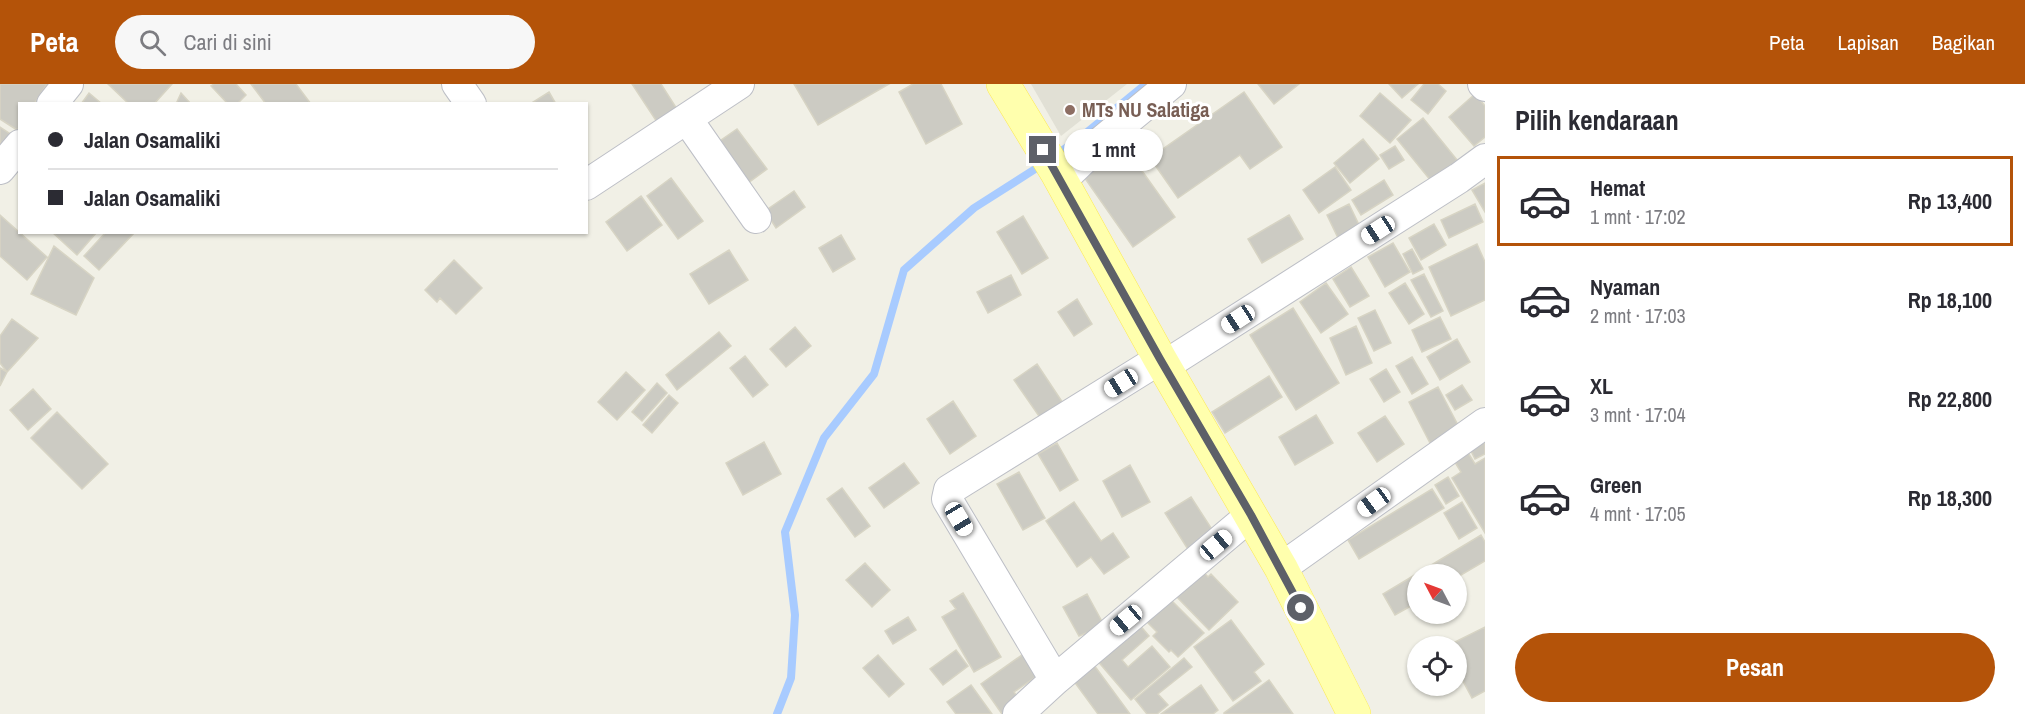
<!DOCTYPE html>
<html lang="id">
<head>
<meta charset="utf-8">
<style>
  body { margin:0; font-family:"Archivo Narrow",sans-serif; background:#f7f7f7; color:#2b2b33; height:100vh; display:flex; flex-direction:column; font-size:22px; white-space:nowrap }
  * { box-sizing:border-box; margin:0 }
  p { font-size:20px; color:#7c7c81 }
  .icon { flex:none; width:33px; height:33px; fill:none; stroke:currentColor; stroke-width:2; stroke-linecap:round; stroke-linejoin:round }
  .map { position:relative; flex:1; overflow:hidden }
  .sheet { display:flex; flex-direction:column; background:#fff; width:540px }
  .sheet>* { flex:none }
  .guide { position:absolute; left:18px; top:18px; width:570px; height:132px; border-radius:0px; box-shadow:0 2px 4px #0004; display:grid; align-content:center; height:132px; padding:0 30px; background:#fff }
  .needle { width:39px; rotate:311deg }
  .tools { position:absolute; left:1407px; top:480px; display:grid; gap:12px }
  .tools a { display:grid; place-items:center; width:60px; height:60px; border-radius:50%; background:#fff; box-shadow:0 2px 4px #0004; font-size:30px }
  .end { position:absolute; width:27px; height:27px; margin:-14px; border:8px solid #5d6068; background:#fff; box-shadow:0 0 0 3px #fff }
  .from { border-radius:50% }
  .bubble { position:absolute; height:42px; border-radius:21px; background:#fff; box-shadow:0 2px 4px #0004; font-size:20px; font-weight:800; line-height:42px; text-align:center }
  .car { position:absolute; width:18px; height:36px; margin:-18px -9px; border-radius:8px; box-shadow:0 0 4px 2px #0007; background:linear-gradient(#fff 24%,#345 0 40%,#fff 0 76%,#345 0 86%,#fff 0) }
  .guide b { display:flex; align-items:center; gap:21px; height:57px; font-size:22px }
  .guide b+b { border-top:2px solid #e1e1e2 }
  .guide i { width:15px; height:15px; background:#2b2b33 }
  ul { padding:0; list-style:none }
  li { display:flex; align-items:center; gap:18px; height:90px; margin:0 12px 9px; padding:0 18px; border:3px solid transparent; border-radius:0px }
  li div { flex:1 }
  li b { display:block; font-size:22px }
  li em { font-style:normal; font-weight:800 }
  li.active { border-color:#b45309 }
  li>.icon { width:54px; height:54px; stroke-width:1.5 }
  h2 { padding:0 30px; font-size:27px; line-height:72px }
  .cta { display:flex; gap:12px; margin-top:auto; padding:12px 30px }
  .cta a { flex:1; height:69px; border-radius:36px; background:#b45309; color:#fff; font-size:24px; font-weight:800; line-height:69px; text-align:center }
  header { display:flex; align-items:center; gap:36px; box-sizing:border-box; height:84px; padding:0 30px; background:#b45309; color:#fff }
  header strong { font-size:28px }
  nav { display:flex; gap:33px; margin-inline-start:auto; font-size:21px }
  .search { width:420px; height:54px; background:#f7f7f7; display:flex; align-items:center; gap:15px; box-sizing:border-box; padding:0 21px; border-radius:33px; color:#7c7c81; font-size:22px }
  main { display:flex; flex:1; min-height:0 }
  .map>svg:first-child { display:block }
  .education { fill:#e1e0d5 }
  .lines { fill:none; stroke-linecap:round; stroke-linejoin:round }
  .stream { stroke:#a8cbff; stroke-width:8 }
  .building { fill:#cccbc3; stroke:#d7d4c4; stroke-width:1.5 }
  .street-casing { stroke:#bdbfc6; stroke-width:32 }
  .primary-casing { stroke:#feea52; stroke-width:34 }
  .street { stroke:#fff; stroke-width:30 }
  .primary { stroke:#ffffad; stroke-width:33 }
  .route { stroke:#5d6068; stroke-width:8 }
  .education-dot { fill:#8d6e63; stroke:#fff; stroke-width:2 }
  .labels { text-anchor:middle; stroke-width:6; stroke-linejoin:round; paint-order:stroke }
  .education-label { font-size:20px; font-weight:bold; fill:#785e54; stroke:#fff; text-anchor:start }
</style>
</head>
<body>
<header>
<strong>Peta</strong>
<div class="search"><svg class="icon" aria-label="search" viewBox="0 0 24 24"><circle cx="10" cy="10" r="6"/><path d="M15 15l6 6"/></svg>Cari di sini</div>
<nav><a>Peta</a><a>Lapisan</a><a>Bagikan</a></nav>
</header>
<main>
<div class="map">
<svg width="1485" height="630" viewBox="0 0 1485 630">
  <rect width="100%" height="100%" fill="#f1f0e6"/>
  <path class="education" d="M1031 0H1127L1061 52Z"/>
  <g class="lines">
    <path class="stream" d="M1055 71 1075 58 1146 0
      M777 630 791 594 795 531 785 448 824 354 874 290 904 186 974 124 1043 80"/>
  </g>
  <path class="building" d="M0 0H47L34 20H20V43L17 46 0 35Z
    M108 0H172L154 20H129Z
    M214 0H236L246 11 237 20H228L211 2Z
    M251 0H296L311 20H266Z
    M632 0H661L677 25 657 38Z
    M794 0H889L818 41Z
    M913 0H941L962 40 926 60 899 8Z
    M1258 0H1299L1274 20Z
    M1389 0H1418L1402 14Z
    M1424 0H1438L1446 7 1428 30 1411 16Z
    M549 8 556 20H530Z
    M1244 8 1282 63 1250 85 1240 71 1178 114 1150 74Z
    M89 9 102 20H81Z
    M181 9 191 20H176Z
    M1380 9 1411 36 1390 59 1360 32Z
    M1475 10 1485 22V53L1474 62 1449 33Z
    M1423 34 1457 76 1431 97 1397 55Z
    M0 43 15 53 0 73Z
    M737 45 767 85 744 102 714 61Z
    M1363 55 1379 75 1350 99 1334 79Z
    M1395 62 1404 76 1389 85 1380 71Z
    M1125 63 1175 133 1133 163 1084 93Z
    M1335 83 1351 106 1319 129 1303 106Z
    M671 94 703 137 678 155 647 112Z
    M1384 96 1393 111 1361 131 1352 116Z
    M1485 99V128L1472 106Z
    M794 107 805 123 776 144 765 127Z
    M641 112 662 141 627 167 606 138Z
    M1349 120 1361 145 1339 156 1327 131Z
    M1475 120 1483 138 1449 154 1441 136Z
    M0 131 47 173 27 196 0 172Z
    M1289 131 1303 155 1262 179 1248 155Z
    M1023 132 1048 174 1022 190 997 148Z
    M1434 140 1446 161 1421 176 1409 154Z
    M52 148H97L77 171Z
    M106 148H135L99 186 84 172Z
    M841 151 855 175 833 188 819 164Z
    M1393 159 1410 188 1385 203 1368 173Z
    M1477 160 1485 178V216L1451 232 1429 183Z
    M54 162 94 194 76 231 31 210Z
    M1412 165 1423 185 1413 190 1403 170Z
    M729 166 748 196 709 220 690 190Z
    M454 176 482 204 456 230 440 214 437 218 425 206Z
    M1351 183 1369 212 1350 223 1333 195Z
    M1424 190 1443 227 1431 233 1411 196Z
    M1011 191 1021 211 988 229 977 208Z
    M1326 199 1348 230 1321 249 1300 218Z
    M1405 199 1424 230 1409 240 1389 209Z
    M1077 215 1092 240 1074 252 1058 228Z
    M1293 224 1339 299 1296 326 1250 251Z
    M1375 226 1391 259 1374 267 1358 234Z
    M1440 233 1451 255 1422 268 1412 246Z
    M12 235 38 254 7 288 0 279V252Z
    M1356 242 1372 279 1346 291 1330 254Z
    M795 243 811 262 786 283 770 265Z
    M719 248 731 262 677 306 666 291Z
    M1457 255 1470 278 1440 296 1427 273Z
    M745 272 768 301 753 313 730 284Z
    M1412 273 1428 300 1412 310 1396 282Z
    M1037 280 1063 319 1041 335 1014 296Z
    M0 284 7 288 0 302Z
    M1386 285 1400 308 1384 318 1370 295Z
    M626 288 645 306 617 336 598 318Z
    M1269 292 1282 313 1225 349 1212 328Z
    M657 299 667 309 642 337 632 328Z
    M1462 301 1472 316 1455 326 1446 311Z
    M1438 303 1460 345 1431 361 1409 318Z
    M33 305 51 325 28 346 10 326Z
    M669 311 678 319 652 349 643 341Z
    M953 317 976 352 950 370 927 335Z
    M57 328 108 380 82 405 31 354Z
    M1316 331 1333 359 1295 381 1279 353Z
    M1385 332 1404 360 1377 378 1358 349Z
    M1479 350 1485 360V370L1475 375 1466 357Z
    M764 358 781 390 743 411 726 379Z
    M1057 359 1078 396 1060 407 1038 370Z
    M1467 367 1475 380 1485 374V449L1452 394 1461 388 1453 375Z
    M904 379 919 399 884 424 869 404Z
    M1130 381 1150 418 1122 433 1103 397Z
    M1019 388 1045 434 1023 446 997 400Z
    M1448 393 1459 412 1446 420 1435 401Z
    M842 404 870 442 855 453 827 415Z
    M1432 405 1444 424 1359 475 1348 456Z
    M1191 413 1215 450 1189 467 1165 429Z
    M1074 418 1101 457 1113 449 1129 473 1104 490 1091 473 1077 483 1046 437Z
    M1462 418 1477 444 1459 455 1444 429Z
    M1481 451 1485 458V477L1456 494V490H1418V518L1395 531 1383 510Z
    M865 479 890 506 872 523 846 496Z
    M1200 484 1208 493 1211 490 1238 518 1209 546 1173 509Z
    M963 509 1001 573 974 588 942 533 956 525 950 517Z
    M1087 510 1105 543 1088 553 1086 549 1079 552 1063 523Z
    M1169 514 1204 549 1178 573 1171 566 1169 568 1153 552 1157 548 1146 537Z
    M908 533 916 546 893 560 885 547Z
    M1231 536 1264 580 1254 588 1261 597 1233 617 1194 563Z
    M1138 539 1149 552 1122 576 1128 583 1152 562 1170 583 1131 616 1096 575Z
    M1485 543V607L1472 614 1456 584V562H1447Z
    M956 566 968 582 943 601 930 585Z
    M1029 566 1044 587 1014 608 1021 618 1002 630 981 600Z
    M878 571 904 600 889 613 863 584Z
    M1184 574 1192 583 1158 610 1168 621 1157 630H1147L1135 615Z
    M1091 577 1130 630H1098L1070 592Z
    M1269 596 1293 630H1224V629Z
    M971 601 992 630H956L947 618Z
    M1201 601 1218 626 1213 630H1161Z"/>
  <g class="lines">
    <g class="street-casing">
      <path id="street" d="M457 0 471 20
        M1483 0 1485 2
        M52 20 68 0
        M687 35 756 134
        M0 85 20 61
        M1061 97 1103 56 1171 0
        M586 101 739 0
        M1164 282 1459 94 1485 75
        M1281 484 1485 339
        M1055 596 947 415 949 406 1160 275
        M1018 630 1055 596 1251 431"/>
    </g>
    <g class="primary-casing">
      <path id="primary" d="M1003 0 1057 89 1160 275 1281 484 1354 630"/>
    </g>
    <use href="#street" class="street"/>
    <use href="#primary" class="primary"/>
  </g>
  <g class="lines">
    <path class="route" d="M1043 66 1160 275 1251 431 1301 524"/>
  </g>
  <circle class="education-dot" cx="1070" cy="26" r="6"/>
  <g class="labels">
    <g class="education-label">
      <text x="1082" y="33">MTs NU Salatiga</text>
    </g>
  </g>
</svg>
<div class="tools">
<a><svg class="needle" viewBox="-14 -14 28 28"><path d="M0-13l5 13h-10z" fill="#e53935"/><path d="M0 13l5-13h-10z" fill="#7c7c81"/></svg></a>
<a><svg class="icon" aria-label="locate" viewBox="0 0 24 24"><circle cx="12" cy="12" r="6"/><path d="M12 2v4M12 18v4M2 12h4M18 12h4"/></svg></a>
</div>
<i class="end from" style="left:1301px;top:524px"></i>
<i class="end" style="left:1043px;top:66px"></i>
<div class="bubble" style="left:1064px;top:45px;width:99px">1 mnt</div>
<i class="car" style="left:1378px;top:146px;rotate:237deg"></i>
<i class="car" style="left:1238px;top:235px;rotate:237deg"></i>
<i class="car" style="left:1121px;top:299px;rotate:238deg"></i>
<i class="car" style="left:1374px;top:418px;rotate:234deg"></i>
<i class="car" style="left:959px;top:435px;rotate:149deg"></i>
<i class="car" style="left:1216px;top:461px;rotate:50deg"></i>
<i class="car" style="left:1126px;top:536px;rotate:230deg"></i>
<div class="guide">
<b><i class="from"></i>Jalan Osamaliki</b>
<b><i></i>Jalan Osamaliki</b>
</div>
</div>
<section class="sheet">
<h2>Pilih kendaraan</h2>
<ul>
<li class="active"><svg class="icon" aria-label="car" viewBox="0 0 24 24"><path d="M5 17H2v-5l4-1 3-4h7l3 4 3 1v5h-3M9 17h6M6 11h13"/><circle cx="7" cy="17" r="2"/><circle cx="17" cy="17" r="2"/></svg><div><b>Hemat</b><p>1 mnt · 17:02</p></div><em>Rp 13,400</em></li>
<li><svg class="icon" aria-label="car" viewBox="0 0 24 24"><path d="M5 17H2v-5l4-1 3-4h7l3 4 3 1v5h-3M9 17h6M6 11h13"/><circle cx="7" cy="17" r="2"/><circle cx="17" cy="17" r="2"/></svg><div><b>Nyaman</b><p>2 mnt · 17:03</p></div><em>Rp 18,100</em></li>
<li><svg class="icon" aria-label="car" viewBox="0 0 24 24"><path d="M5 17H2v-5l4-1 3-4h7l3 4 3 1v5h-3M9 17h6M6 11h13"/><circle cx="7" cy="17" r="2"/><circle cx="17" cy="17" r="2"/></svg><div><b>XL</b><p>3 mnt · 17:04</p></div><em>Rp 22,800</em></li>
<li><svg class="icon" aria-label="car" viewBox="0 0 24 24"><path d="M5 17H2v-5l4-1 3-4h7l3 4 3 1v5h-3M9 17h6M6 11h13"/><circle cx="7" cy="17" r="2"/><circle cx="17" cy="17" r="2"/></svg><div><b>Green</b><p>4 mnt · 17:05</p></div><em>Rp 18,300</em></li>
</ul>
<div class="cta"><a>Pesan</a></div>
</section>
</main>
</body>
</html>
